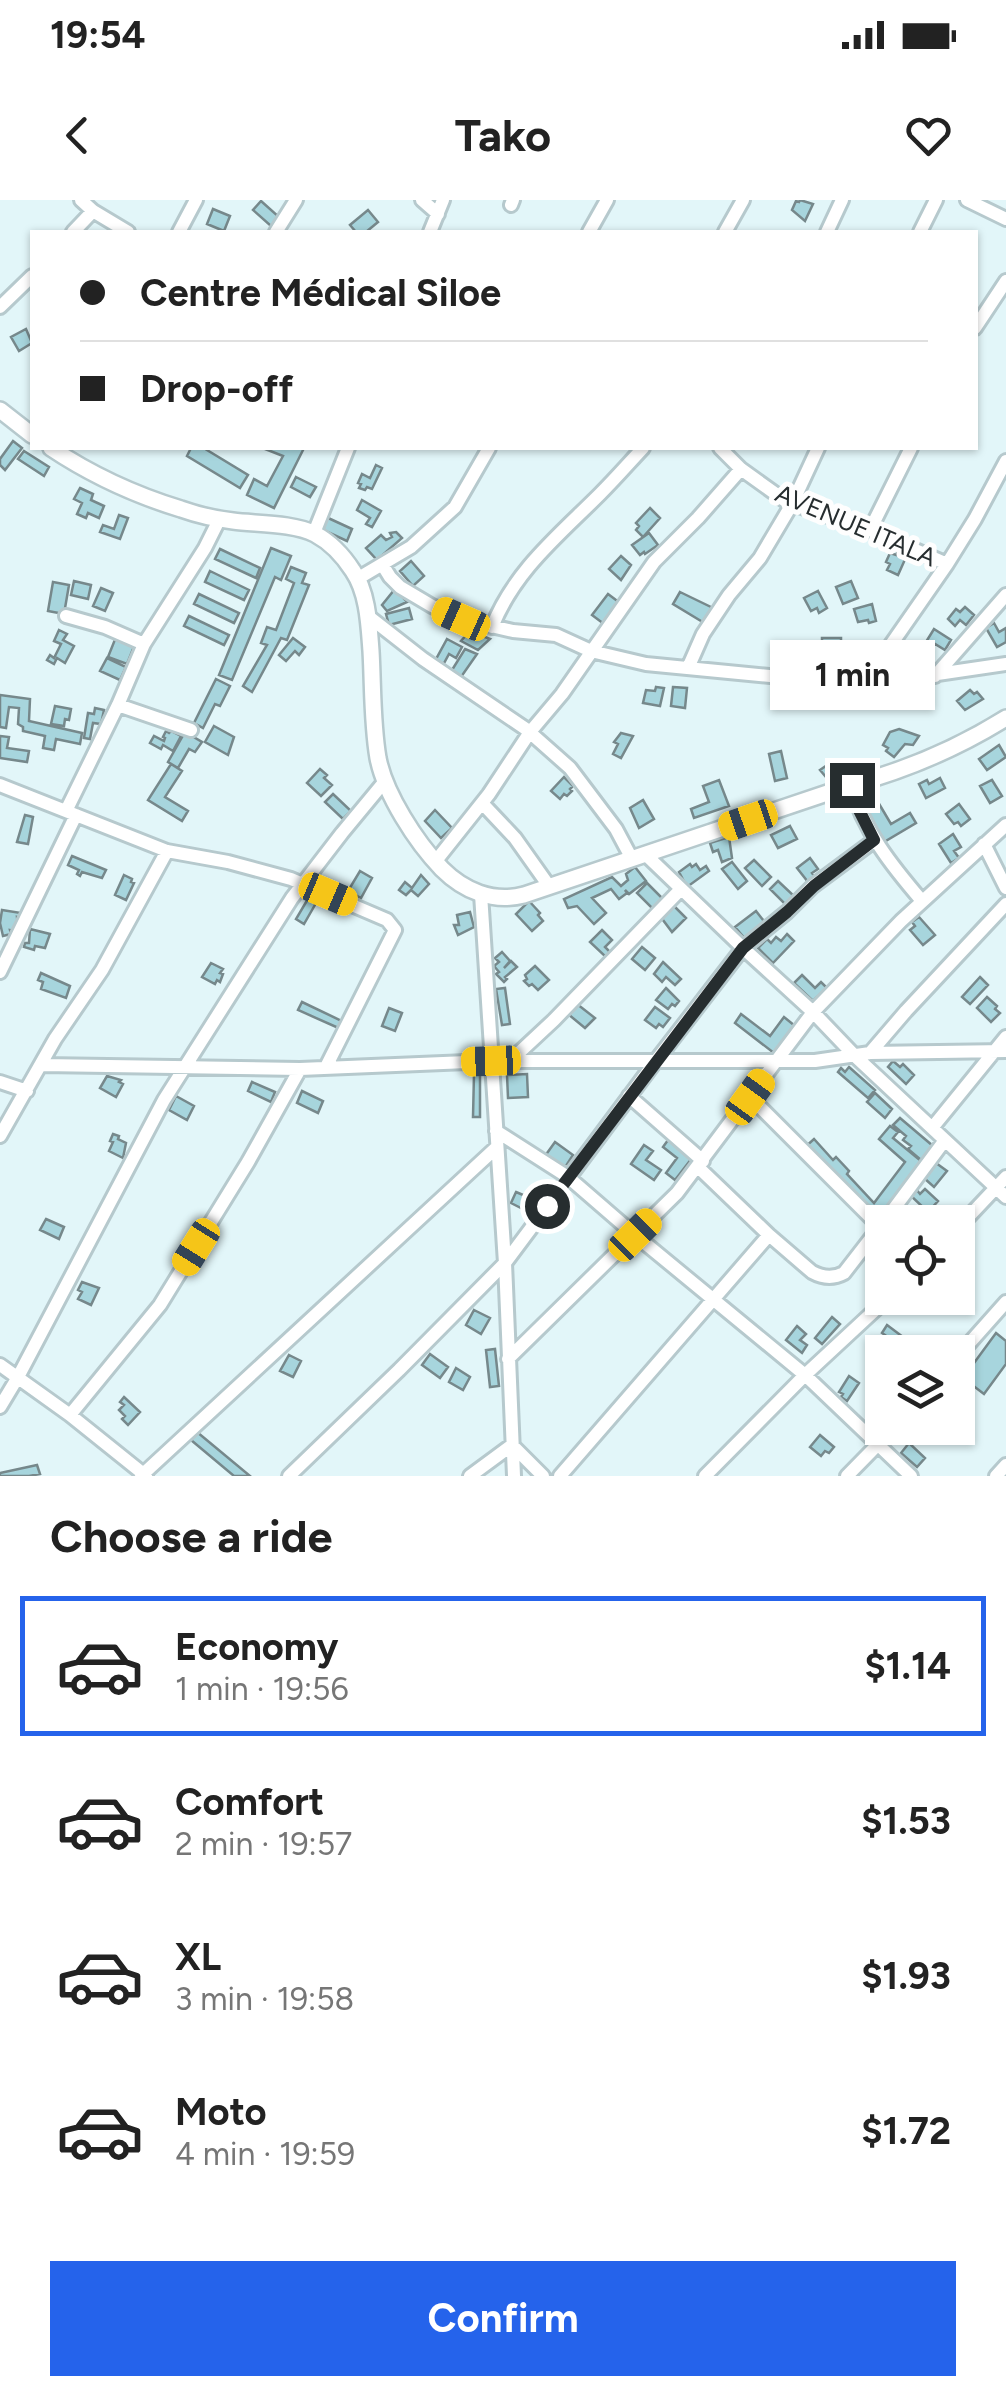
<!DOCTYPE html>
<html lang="en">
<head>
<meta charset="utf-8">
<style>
  body { margin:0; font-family:Figtree,sans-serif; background:#f6f6f6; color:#222; height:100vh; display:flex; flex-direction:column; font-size:38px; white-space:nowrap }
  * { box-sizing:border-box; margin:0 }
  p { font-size:32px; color:#767676 }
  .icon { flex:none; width:55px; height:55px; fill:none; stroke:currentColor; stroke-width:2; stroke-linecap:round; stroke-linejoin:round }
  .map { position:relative; height:1276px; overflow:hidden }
  .drawer { display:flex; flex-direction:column; background:#fff; flex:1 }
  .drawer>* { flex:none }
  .top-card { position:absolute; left:30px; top:30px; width:948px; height:220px; border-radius:0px; box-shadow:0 2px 8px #0004; display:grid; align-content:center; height:220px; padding:0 50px; background:#fff }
  .controls { position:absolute; left:865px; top:1005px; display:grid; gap:20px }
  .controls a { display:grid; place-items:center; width:110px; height:110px; border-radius:0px; background:#fff; box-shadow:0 2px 8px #0004; font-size:50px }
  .end { position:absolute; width:45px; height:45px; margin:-22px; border:12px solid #262d2f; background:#fff; box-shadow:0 0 0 5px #fff }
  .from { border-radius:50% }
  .bubble { position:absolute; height:70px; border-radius:0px; background:#fff; box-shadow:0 2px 8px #0004; font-size:32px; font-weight:700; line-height:70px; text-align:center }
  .car { position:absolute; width:30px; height:60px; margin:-30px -15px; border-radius:12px; box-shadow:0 0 8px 2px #0007; background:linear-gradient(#f5c518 24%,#345 0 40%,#f5c518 0 76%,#345 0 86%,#f5c518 0) }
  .top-card b { display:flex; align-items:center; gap:35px; height:95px; font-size:38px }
  .top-card b+b { border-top:2px solid #e0e0e0 }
  .top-card i { width:25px; height:25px; background:#222 }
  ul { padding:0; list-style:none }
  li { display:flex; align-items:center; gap:30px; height:140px; margin:0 20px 15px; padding:0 30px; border:5px solid transparent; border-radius:0px }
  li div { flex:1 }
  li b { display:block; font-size:38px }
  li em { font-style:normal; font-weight:700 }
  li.selected { border-color:#2563eb }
  li>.icon { width:90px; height:90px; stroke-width:1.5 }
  h2 { padding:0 50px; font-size:45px; line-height:120px }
  .action { display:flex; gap:20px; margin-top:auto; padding:20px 50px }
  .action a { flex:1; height:115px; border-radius:0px; background:#2563eb; color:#fff; font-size:40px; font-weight:700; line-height:115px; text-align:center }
  .status { display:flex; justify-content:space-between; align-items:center; height:70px; padding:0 50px; background:#fff; direction:ltr }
  .status svg { height:28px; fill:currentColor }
  header { display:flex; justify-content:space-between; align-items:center; height:130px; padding:0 50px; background:#fff; font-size:45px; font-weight:700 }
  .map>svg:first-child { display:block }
  .building { fill:#a7d5dd; stroke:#76888b; stroke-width:2.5 }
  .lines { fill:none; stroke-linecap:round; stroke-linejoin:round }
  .minor-casing { stroke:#b6c9cd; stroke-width:18 }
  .major-casing { stroke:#b6c9cd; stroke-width:20 }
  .minor { stroke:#fff; stroke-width:12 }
  .major { stroke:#fff; stroke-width:15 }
  .route { stroke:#262d2f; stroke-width:12 }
  .labels { text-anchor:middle; stroke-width:10; stroke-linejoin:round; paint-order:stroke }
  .street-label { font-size:25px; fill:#262d2f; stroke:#fefefe }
</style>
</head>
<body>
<div class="status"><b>19:54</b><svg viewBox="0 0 49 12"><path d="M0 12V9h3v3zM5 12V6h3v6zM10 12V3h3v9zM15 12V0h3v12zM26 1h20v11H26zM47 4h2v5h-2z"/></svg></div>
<header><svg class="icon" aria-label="back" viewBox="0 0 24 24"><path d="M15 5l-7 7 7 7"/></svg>Tako<svg class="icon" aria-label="heart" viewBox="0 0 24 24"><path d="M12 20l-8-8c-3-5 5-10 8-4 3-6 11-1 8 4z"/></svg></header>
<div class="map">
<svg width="1006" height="1276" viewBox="0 0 1006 1276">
  <rect width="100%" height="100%" fill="#e2f6f9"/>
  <path class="building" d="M800 0 813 4 805 21 792 10 796 1 799 2Z
    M261 1 279 17 271 26 253 10Z
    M213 9 230 16 224 31 207 24Z
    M368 10 378 22 366 32H356L350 25Z
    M26 129 32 143 19 151 11 137Z
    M13 241 22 248 5 270 0 265V259Z
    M191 248H209L207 250 248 275 240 288 187 256Z
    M266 248H304L274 308 247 295 254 279 267 286 283 256 265 249Z
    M24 251 49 267 44 276 18 259Z
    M376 265 382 268 372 289 367 287 365 290 359 288 361 284 358 283 362 274 370 278Z
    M296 277 316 287 310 297 291 287Z
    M80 288 93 294 91 300 104 306 99 318 88 313 86 318 77 314 82 303 74 299Z
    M362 300 381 311 372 327 366 324 370 318 357 310Z
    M650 308 660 318 643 337 636 330 639 326 636 323Z
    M119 315 128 318 120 339 100 332 103 325 114 329Z
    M326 317 352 329 347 341 321 329Z
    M396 332 402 338 377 360 366 348 381 335 386 340 392 337 390 333Z
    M649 333 658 345 645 354 644 352 640 355 632 345Z
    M271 348 291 356 281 380 275 377 232 480 219 475Z
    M220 349 260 368 256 378 215 359Z
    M898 351 907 355 898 375 887 370 890 364 886 362 890 353 896 355Z
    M621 356 631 365 621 380 609 369Z
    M411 361 424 376 413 386 400 371Z
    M291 367 306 373 302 383 309 385 287 440 281 438 252 492 243 486 267 445 261 443 267 427 276 430 294 383 286 379Z
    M210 371 249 390 244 400 205 382Z
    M74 381 91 385 88 399 71 395Z
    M851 381 858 398 843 404 836 387Z
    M53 382 69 385 64 414 48 411Z
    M101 388 113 393 105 411 93 406Z
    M395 389 407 402 387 411 382 405Z
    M818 391 827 408 819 413 817 408 811 411 804 398Z
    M680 392 715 409 706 424 673 404Z
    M199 394 239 413 234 423 194 404Z
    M608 394 620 403 604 424 592 415Z
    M872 404 876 421 869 423 868 420 858 422 854 409Z
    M965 407 974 415 966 425 960 420 955 426 948 419 956 409 960 412Z
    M409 408 412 419 389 425 386 414Z
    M189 416 229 435 224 445 184 426Z
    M994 423 999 432 1006 428V442L997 447 986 428Z
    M934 429 951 440 945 450 935 444 933 447 926 442Z
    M59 430 67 434 63 440 74 446 65 463 57 458 54 464 47 460 50 455 54 458 61 444 54 441Z
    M470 431 490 439 478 450 461 441Z
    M116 437 135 444 127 464 108 457Z
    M293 438 305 447 299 455 295 451 286 461 279 455Z
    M822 438H841V451H836V455H828V451H822Z
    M447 439 462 447 456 458 449 454 443 465 435 461Z
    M465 449 477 454 461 477 452 470Z
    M871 450 872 458 854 459 856 469 848 470 845 454Z
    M107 458 126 467 120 480 100 471Z
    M216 479 230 486 220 506 215 504 203 528 194 523Z
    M656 487 664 488 660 506 643 503 646 490 655 491Z
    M673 487 687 488 685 508 671 506Z
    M970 490 974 494 977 492 983 499 965 510 957 501Z
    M0 495 30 499 29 521 82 533 80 544 56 539 54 550 43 548 45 536 23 531V527L18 524 19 508 9 507 6 528 0 527Z
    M55 506 71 509 69 520 65 519 64 526 51 524Z
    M95 508 104 510 101 524 93 523 90 539 84 538 88 513 94 514Z
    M214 526 234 537 228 555 205 542Z
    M899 529 919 536 913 545 905 544 894 557 886 551 888 548 883 545 890 532Z
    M166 531 169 533 171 531 181 536 173 551 163 545 161 549 150 543 154 536 164 541 165 538 163 537Z
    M185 532 202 542 195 552 189 549 178 568 168 562Z
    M621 533 633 536 621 558 613 554 618 544 614 542Z
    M0 536 9 537 7 548 29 551 27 562 0 558Z
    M999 545 1006 557 987 570 979 559Z
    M781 551 787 578 775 581 769 554Z
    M833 561 840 568 843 566 849 575 831 583 820 570Z
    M171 564 182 571 165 597 188 611 182 621 148 600Z
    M320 569 327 575 324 578 332 585 321 596 307 583Z
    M564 577 573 586 570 589 572 591 567 596 564 594 560 599 551 591Z
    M940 578 945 588 926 598 919 584 927 580 929 584Z
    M719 580 729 606 694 618 691 609 709 602 703 586Z
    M992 580 1002 596 990 603 980 586Z
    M333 594 351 611 343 619 325 602Z
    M875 597 891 624 910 613 916 623 884 642 862 604Z
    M643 600 654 619 639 628 630 608Z
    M959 604 970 619 961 626 958 622 954 624 946 614Z
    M435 610 452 628 441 638 425 621Z
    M25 615 33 617 28 644 17 642Z
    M790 626 797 639 778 648 771 635Z
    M953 634 961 647 954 651 959 658 951 663 939 644Z
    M729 637 732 658 722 662 718 650 713 652 710 643Z
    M72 656 106 670 102 678 82 672 80 676 77 674 79 670 68 665Z
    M810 658 818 669 812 673 815 677 808 682 797 668Z
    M754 660 771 677 762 686 745 668Z
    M732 662 747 681 738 689 722 669Z
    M690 664 692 667 696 664 700 670 706 666 709 671 687 687 679 672Z
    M635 667 646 681 629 694 625 690 627 693 619 699 611 689 592 698 606 713 594 724 577 706 568 708 564 699 612 677 621 686 628 680 626 674Z
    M360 671 372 678 361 698 348 691Z
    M124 675 132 679 131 682 134 683 126 700 115 695Z
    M421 675 429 684 418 696 411 690 406 695 399 690 405 682 412 688Z
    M778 681 794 696 786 705 770 689Z
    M647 683 664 700 654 710 637 693Z
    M312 692 320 696 304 724 296 719Z
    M529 701 540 713 538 715 543 721 532 731 516 714Z
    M672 704 686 718 672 732 660 716Z
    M2 710 21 713V718L17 717 18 727 15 731 10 730 11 734 3 736 0 723Z
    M756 711 767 725 747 741 735 727Z
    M470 712 474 727 458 735 454 725H459L457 715Z
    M919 717 935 735 923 745 910 730 915 726 912 722Z
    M30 729 50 734 45 748 35 746 34 750 24 747 25 743H29Z
    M602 730 612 740 605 747 612 754 608 759 590 742Z
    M787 734 794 741 773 763 758 748 767 739 771 743 776 737 781 741Z
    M642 747 655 758 645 770 632 759Z
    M502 752 510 761 504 768 511 761 517 767 505 777 507 779 504 782 496 774 499 772 494 766 499 762 495 758Z
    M663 762 681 779 675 785 666 777 662 782 654 774Z
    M211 763 223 769 220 773 223 774 220 782 217 780 215 784 202 777Z
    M535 766 549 780 538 790 532 784 529 786 524 781 527 779 525 775Z
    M41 773 70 786 66 798 41 789 43 782 38 780Z
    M802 775 815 788 821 782 827 788 813 801 794 783Z
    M980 777 988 785 970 804 962 797Z
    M505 788 510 824 502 825 496 789Z
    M666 788 679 801 675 806 672 804 668 809 656 800Z
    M987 797 997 806 995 809 1000 813 991 822 977 808Z
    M302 802 346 823 343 830 298 810Z
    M577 804 595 818 585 828 568 814Z
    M655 807 670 818 663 827 659 824 656 828 645 820Z
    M389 808 402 813 395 831 382 826Z
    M741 814 770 836 784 817 795 826 774 853 735 823Z
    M893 861 900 867 903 864 914 875 906 884 888 867Z
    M849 867 875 890 868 898 838 872 841 868 845 872Z
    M474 874H480V917H473Z
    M527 874 528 897 508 898 507 875Z
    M107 876 121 880 119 882 123 884 116 897 100 888Z
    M252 882 275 892 271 902 248 891Z
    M302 891 323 901 318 913 297 903Z
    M875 893 892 909 885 918 867 902Z
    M176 896 194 906 187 920 169 910Z
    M900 918 933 946 921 960 908 949 911 946 903 940 906 936 893 925Z
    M890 926 898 932 893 938 921 961 876 1021 804 948 814 939 833 960 836 957 849 971 847 974 874 1003 905 962 879 939Z
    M113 934 119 936 118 939 126 943 123 958 109 951 113 942 110 941Z
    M668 940 692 958 675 980 666 973 677 958 663 947Z
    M555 942 573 955 564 969 545 956Z
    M644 945 653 951 646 960 661 970 654 980 631 964Z
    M936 963 947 971 934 987 924 978Z
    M916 989 920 994 925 989 938 1001 928 1012 910 995Z
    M516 992 535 1000 529 1012 511 1003Z
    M46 1019 64 1027 59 1039 40 1030Z
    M82 1082 99 1088 91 1105 78 1099 82 1092 78 1090Z
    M474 1110 490 1118 481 1134 466 1125Z
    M832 1117 840 1124 822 1144 815 1138Z
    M887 1125 903 1137 892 1152 879 1143 885 1135 882 1133Z
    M797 1126 806 1134 800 1140 807 1145 802 1153 786 1140Z
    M996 1133 1006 1141V1164L984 1194 963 1178Z
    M495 1149 499 1186 490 1187 486 1150Z
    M430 1154 448 1167 440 1178 422 1165Z
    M289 1155 301 1161 293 1177 280 1171Z
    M456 1168 470 1177 463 1190 449 1182Z
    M849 1176 859 1183 847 1201 841 1197 843 1194 839 1192Z
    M124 1197 140 1212 128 1225 122 1219 125 1216 119 1210 124 1205 120 1202Z
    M197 1232 250 1276H234L191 1240Z
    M820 1235 834 1247 829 1253 825 1251 821 1256 810 1247Z
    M909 1243 925 1258 917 1267 901 1253Z
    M37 1265 40 1274 29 1276H0V1273Z"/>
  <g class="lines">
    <g class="minor-casing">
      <path id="minor" d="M81 0 93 11 128 32
        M422 0 438 14
        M967 0 1006 19
        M511 5 513 0
        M73 32 93 11
        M179 32 196 0
        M276 32 296 0
        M430 32 443 0
        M589 32 607 0
        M725 32 743 0
        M827 32 842 0
        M920 32 936 0
        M0 107 32 76
        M975 128 1006 81
        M720 248 741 269 787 302 870 330 947 364
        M870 330 911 248
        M314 333 348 248
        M382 364 390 377 400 387 432 406 461 419 513 431 556 435 591 451 646 464 863 485 1006 464
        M357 379 411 347 455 307 489 248
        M66 416 105 427 144 444
        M368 416 423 459 526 529 570 568 616 629 632 659
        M492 427C515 370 558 336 600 294 615 279 629 263 643 248
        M688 468 703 434 729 395 760 358 792 304 818 248
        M935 476 1006 395
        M863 485 947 364 975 319 1006 261
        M118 505 191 530
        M0 585 167 651 228 662 291 679 387 720 395 730 326 867
        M851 585C863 630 892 666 922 701
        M482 603 515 638 549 686
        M66 611 118 505 144 444 205 348 219 320
        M984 644 1006 688
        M645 654 743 748 813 812 855 856 1006 997
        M435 662 489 594 530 532 562 494 654 362 698 318 741 269
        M481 694 505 1063 514 1276
        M0 772 76 615
        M870 853 906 811 1006 704
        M510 861 554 820 681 689
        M42 865 300 869 491 861H815L870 853 1006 851
        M0 882 27 891
        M629 896 703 961
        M750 897 880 1027
        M932 928 1006 837
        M496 931 568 977 635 1035 805 1175 911 1276
        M0 936 55 839 102 770 167 651
        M698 967 769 1035 812 1072C823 1078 833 1079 844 1073L882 1024
        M884 1022 945 940
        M958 1028 1006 977
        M958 1156 1006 1102
        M508 1159 677 993 813 812 901 721 1006 625
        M0 1165 70 1215 146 1276
        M0 1207 18 1177 164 900 292 698 342 633 385 581
        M70 1215 160 1105 248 962 300 869
        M141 1276 497 947
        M289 1276 399 1170 505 1063 655 862 743 748 787 712 813 686 875 640
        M470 1276 512 1245 543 1276
        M560 1276 769 1035
        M705 1276 805 1175 888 1098
        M847 1276 894 1228
        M996 1276 1006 1265"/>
    </g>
    <g class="major-casing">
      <path id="major" d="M0 210 32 235
        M51 248C90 274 135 295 181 309 198 315 215 319 233 321 256 324 294 323 315 334 330 342 344 357 353 371 368 393 369 425 371 451 373 486 372 523 378 558 385 594 416 642 442 669 464 691 493 703 524 695L851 585C906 570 958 548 1006 518"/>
    </g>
    <use href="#minor" class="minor"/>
    <use href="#major" class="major"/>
  </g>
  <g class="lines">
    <path class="route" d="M547 1006 743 748 787 712 814 686 874 640 856 604 852 585"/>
  </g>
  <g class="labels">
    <g class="street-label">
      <text transform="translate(856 325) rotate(23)" y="9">AVENUE ITALA</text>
    </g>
  </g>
</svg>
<div class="controls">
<a><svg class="icon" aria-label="locate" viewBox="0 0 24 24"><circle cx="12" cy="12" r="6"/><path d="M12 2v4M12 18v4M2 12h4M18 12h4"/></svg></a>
<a><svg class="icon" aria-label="layers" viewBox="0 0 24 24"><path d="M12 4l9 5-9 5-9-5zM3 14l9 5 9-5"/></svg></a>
</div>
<i class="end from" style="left:547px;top:1006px"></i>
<i class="end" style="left:852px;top:585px"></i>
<div class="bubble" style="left:770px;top:440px;width:165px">1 min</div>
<i class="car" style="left:461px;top:419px;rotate:294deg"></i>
<i class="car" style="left:748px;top:620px;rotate:251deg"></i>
<i class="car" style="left:328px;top:694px;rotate:113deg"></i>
<i class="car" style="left:491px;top:861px;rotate:268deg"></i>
<i class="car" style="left:750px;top:897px;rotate:36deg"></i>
<i class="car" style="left:635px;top:1035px;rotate:45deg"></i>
<i class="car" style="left:196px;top:1047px;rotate:212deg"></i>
<div class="top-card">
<b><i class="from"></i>Centre Médical Siloe</b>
<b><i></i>Drop-off</b>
</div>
</div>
<section class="drawer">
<h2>Choose a ride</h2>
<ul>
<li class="selected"><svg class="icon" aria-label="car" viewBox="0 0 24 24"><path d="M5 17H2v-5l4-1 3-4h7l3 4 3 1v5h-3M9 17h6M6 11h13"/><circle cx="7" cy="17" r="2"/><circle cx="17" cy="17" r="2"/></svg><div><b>Economy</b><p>1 min · 19:56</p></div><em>$1.14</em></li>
<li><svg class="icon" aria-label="car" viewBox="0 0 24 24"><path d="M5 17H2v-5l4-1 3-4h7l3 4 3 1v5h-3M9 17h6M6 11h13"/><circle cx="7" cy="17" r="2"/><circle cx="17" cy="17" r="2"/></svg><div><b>Comfort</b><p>2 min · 19:57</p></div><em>$1.53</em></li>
<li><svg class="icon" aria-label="car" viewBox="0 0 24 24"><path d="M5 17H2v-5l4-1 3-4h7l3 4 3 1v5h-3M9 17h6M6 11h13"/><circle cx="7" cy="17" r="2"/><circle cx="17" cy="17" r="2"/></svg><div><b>XL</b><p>3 min · 19:58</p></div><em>$1.93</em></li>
<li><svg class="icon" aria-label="car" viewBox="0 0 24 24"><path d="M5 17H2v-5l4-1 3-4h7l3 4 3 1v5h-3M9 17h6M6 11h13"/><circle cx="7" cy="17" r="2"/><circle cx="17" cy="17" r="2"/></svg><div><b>Moto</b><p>4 min · 19:59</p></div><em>$1.72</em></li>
</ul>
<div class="action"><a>Confirm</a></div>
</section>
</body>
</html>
